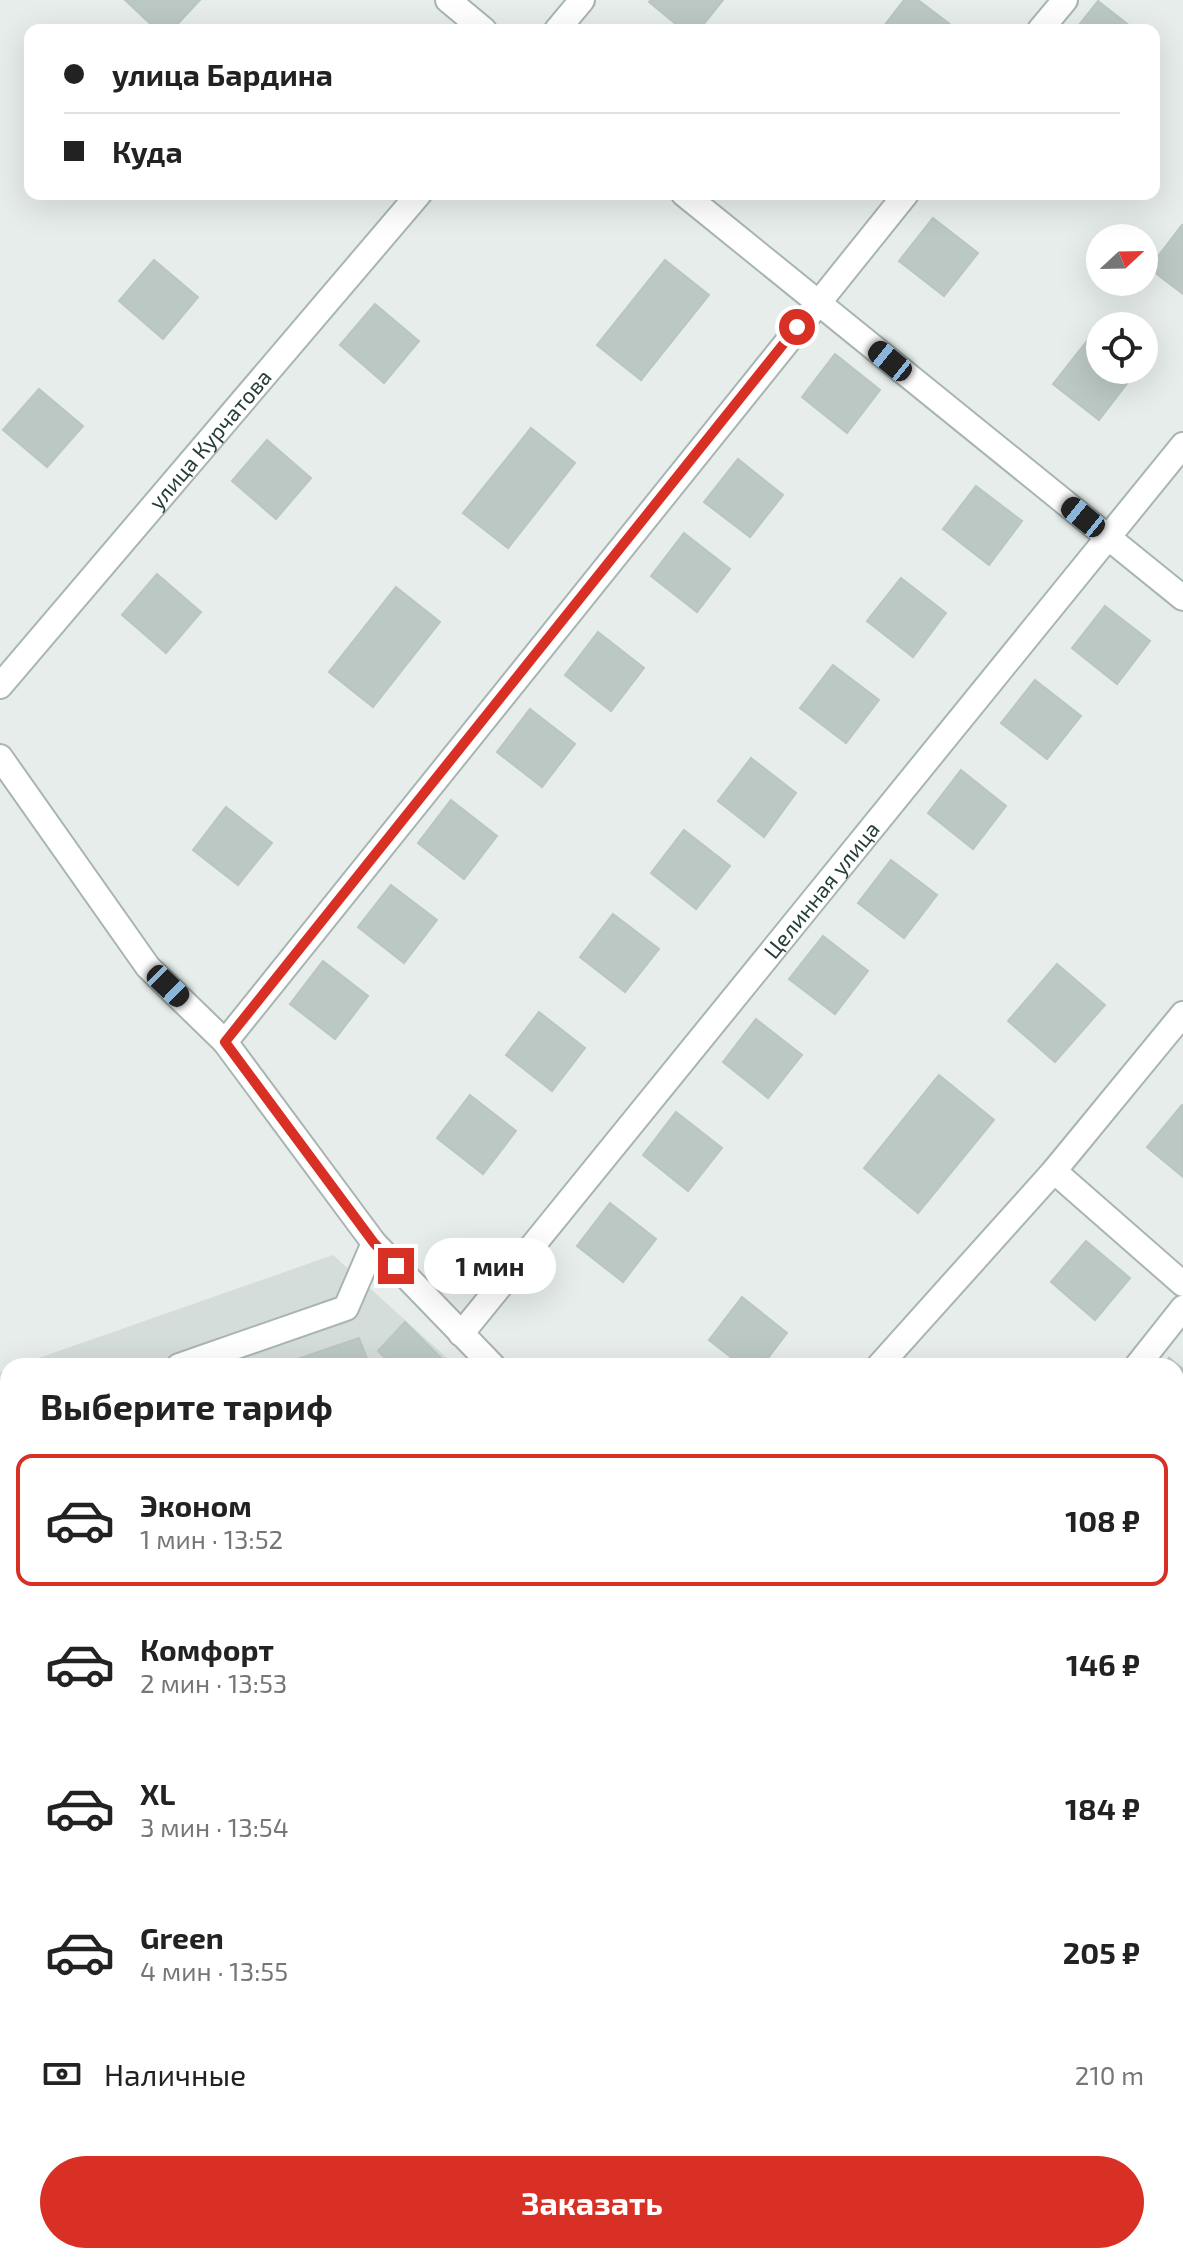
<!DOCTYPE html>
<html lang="ru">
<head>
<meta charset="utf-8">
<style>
  body { margin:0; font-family:"Exo 2",sans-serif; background:#f6f6f6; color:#222; height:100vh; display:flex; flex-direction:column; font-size:30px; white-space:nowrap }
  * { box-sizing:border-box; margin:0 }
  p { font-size:26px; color:#767676 }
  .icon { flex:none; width:44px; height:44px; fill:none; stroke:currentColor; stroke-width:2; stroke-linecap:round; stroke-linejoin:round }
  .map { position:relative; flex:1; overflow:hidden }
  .sheet { position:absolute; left:0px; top:1358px; width:1184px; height:906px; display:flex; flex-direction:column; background:#fff; border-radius:24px 24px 0 0; box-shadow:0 8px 32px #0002 }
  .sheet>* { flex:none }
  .banner { position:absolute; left:24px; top:24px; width:1136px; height:176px; border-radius:16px; box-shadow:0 8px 32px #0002; display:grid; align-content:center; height:176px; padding:0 40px; background:#fff }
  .needle { width:52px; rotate:68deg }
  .tools { position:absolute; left:1086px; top:224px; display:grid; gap:16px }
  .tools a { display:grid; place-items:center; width:72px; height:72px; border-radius:50%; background:#fff; box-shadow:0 8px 32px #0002; font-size:40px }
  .end { position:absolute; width:36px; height:36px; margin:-18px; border:10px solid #d93025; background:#fff; box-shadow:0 0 0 4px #fff }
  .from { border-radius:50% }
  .bubble { position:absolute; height:56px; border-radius:28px; background:#fff; box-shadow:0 8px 32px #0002; font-size:26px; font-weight:700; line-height:56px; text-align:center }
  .car { position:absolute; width:24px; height:48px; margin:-24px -12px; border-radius:10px; box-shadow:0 0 6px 2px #0007; background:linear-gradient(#222 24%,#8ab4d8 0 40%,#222 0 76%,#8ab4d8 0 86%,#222 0) }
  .banner b { display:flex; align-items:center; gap:28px; height:76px; font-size:30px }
  .banner b+b { border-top:2px solid #e0e0e0 }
  .banner i { width:20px; height:20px; background:#222 }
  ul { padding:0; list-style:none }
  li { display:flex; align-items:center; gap:24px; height:132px; margin:0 16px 12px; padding:0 24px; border:4px solid transparent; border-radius:16px }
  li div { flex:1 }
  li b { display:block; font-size:30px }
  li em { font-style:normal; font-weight:700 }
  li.selected { border-color:#d93025 }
  li>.icon { width:72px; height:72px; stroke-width:1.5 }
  h2 { padding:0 40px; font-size:36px; line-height:96px }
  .pay { display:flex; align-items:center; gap:20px; height:88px; padding:0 40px; font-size:30px }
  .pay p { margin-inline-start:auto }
  .cta { display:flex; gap:16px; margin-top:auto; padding:16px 40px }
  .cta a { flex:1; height:92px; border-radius:48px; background:#d93025; color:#fff; font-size:32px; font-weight:700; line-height:92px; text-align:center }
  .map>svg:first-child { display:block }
  .built { fill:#d4ddda }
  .building { fill:#bbc8c4; stroke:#b9c6c2; stroke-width:2 }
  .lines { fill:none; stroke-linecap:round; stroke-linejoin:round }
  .lane-casing { stroke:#a9b5b2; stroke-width:26 }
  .street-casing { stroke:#a9b5b2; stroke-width:28 }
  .lane { stroke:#fff; stroke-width:22 }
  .street { stroke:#fff; stroke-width:24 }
  .route { stroke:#d93025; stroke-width:10 }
  .labels { text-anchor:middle; stroke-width:6; stroke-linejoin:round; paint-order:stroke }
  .street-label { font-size:22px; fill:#263e3a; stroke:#f6faf8 }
</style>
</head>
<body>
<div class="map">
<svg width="1183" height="2263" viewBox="0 0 1183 2263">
  <rect width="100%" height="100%" fill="#e6edeb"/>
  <path class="built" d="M333 1255 456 1366H16Z
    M8 1369V2256H1176V1975L1183 1983V2263H0V1372Z"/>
  <path class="building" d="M125 0H200L172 30H157Z
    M651 0H723L699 30H683L649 2Z
    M904 0H918L955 28 881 30Z
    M1098 1 1135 30H1075Z
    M933 218 978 253 944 296 899 261Z
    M1182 225 1183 226V294L1149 268Z
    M154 260 198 297 163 339 119 301Z
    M665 260 709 295 641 380 597 345Z
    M375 304 419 341 384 383 340 345Z
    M1087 341 1100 352V370H1123L1132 377 1099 420 1053 384Z
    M835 354 880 390 847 433 802 397Z
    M39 389 83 426 47 467 3 430Z
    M531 428 575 463 508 548 463 513Z
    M267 440 311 478 276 519 232 481Z
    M738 459 783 495 750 537 704 502Z
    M976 486 1022 521 989 565 943 529Z
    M684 533 730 569 697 612 651 576Z
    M157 574 201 612 166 653 122 615Z
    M901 578 946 613 913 657 867 621Z
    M396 587 440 622 373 707 329 672Z
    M1105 606 1150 641 1117 684 1072 648Z
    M598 632 644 668 611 711 565 675Z
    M833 665 879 700 846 743 800 708Z
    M1035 680 1081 716 1047 759 1001 723Z
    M530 709 575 744 542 787 497 752Z
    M751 758 796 793 764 837 718 801Z
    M961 770 1006 806 973 849 928 813Z
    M451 800 497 836 464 879 418 843Z
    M226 807 272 843 238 885 193 850Z
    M684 830 730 866 696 909 651 873Z
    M891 860 937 895 904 938 858 903Z
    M391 885 437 920 404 963 358 927Z
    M613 914 659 949 625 992 580 957Z
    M823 936 868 971 835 1014 789 979Z
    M323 961 368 996 335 1039 290 1004Z
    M1057 964 1105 1005 1055 1062 1008 1021Z
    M539 1012 585 1048 552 1091 506 1055Z
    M756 1019 802 1055 768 1098 723 1062Z
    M939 1075 994 1120 918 1213 864 1168Z
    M470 1095 516 1131 483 1174 437 1138Z
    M1182 1105 1183 1106V1177L1147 1147Z
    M676 1112 722 1148 688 1191 643 1155Z
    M610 1203 656 1239 623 1282 577 1246Z
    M1086 1241 1130 1278 1095 1320 1051 1282Z
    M742 1297 787 1333 762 1366H742L709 1340Z
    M405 1322 449 1366H393L378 1351Z
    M359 1338 370 1366H277Z
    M1169 1358 1183 1369V1437L1176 1446V1366H1163Z
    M8 1457V1549L0 1552V1460Z
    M8 1598V1680L0 1682V1600Z
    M8 1745V1836L0 1839V1747Z
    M8 1896V1990L0 1993V1899Z
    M1176 1998 1183 2007V2053L1176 2055Z
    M8 2038V2134L0 2137V2041Z
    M1183 2120V2206L1176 2209V2123Z
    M8 2197V2256H86L65 2263H0V2200Z
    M348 2256H580L560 2263H328Z
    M670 2256H746L748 2263H672Z
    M798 2256H1043L1024 2263H801Z"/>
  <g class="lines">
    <g class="lane-casing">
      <path id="lane" d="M0 1577 8 1574
        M0 1711 8 1709
        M0 1868 8 1865
        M0 2016 8 2014
        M1176 2087 1183 2085
        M0 2167 8 2164
        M1176 2242 1183 2239
        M639 2256 641 2263
        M200 2263 220 2256
        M1115 2263 1135 2256"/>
    </g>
    <g class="street-casing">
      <g id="street">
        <path d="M448 0 484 30"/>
        <path d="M557 30 582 0"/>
        <path d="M1040 30 1065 0"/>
        <path d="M684 194 1183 598"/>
        <path id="s1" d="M0 686 419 194"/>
        <path d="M0 757 148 967 225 1042 374 1243 493 1366"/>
        <path d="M225 1042 906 194"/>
        <path d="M1054 1171 1183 1014"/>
        <path id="s2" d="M461 1334 1183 445"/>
        <path d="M179 1366 346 1308 374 1243"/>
        <path d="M879 1366 1054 1171 1183 1284"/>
        <path d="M1137 1366 1183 1308"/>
        <path d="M0 1429 8 1426"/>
        <path d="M1176 1954 1183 1962"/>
      </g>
    </g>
    <use href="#lane" class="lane"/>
    <use href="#street" class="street"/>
  </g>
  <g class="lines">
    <path class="route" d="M396 1266 374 1243 225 1042 797 327"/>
  </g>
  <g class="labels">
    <g class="street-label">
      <text dy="8" stroke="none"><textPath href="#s1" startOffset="324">улица Курчатова</textPath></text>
      <text dy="8" stroke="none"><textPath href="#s2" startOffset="572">Целинная улица</textPath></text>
    </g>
  </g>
</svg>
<div class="tools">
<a><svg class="needle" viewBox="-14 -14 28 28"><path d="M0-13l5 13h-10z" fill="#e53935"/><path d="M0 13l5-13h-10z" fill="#767676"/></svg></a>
<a><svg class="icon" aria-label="locate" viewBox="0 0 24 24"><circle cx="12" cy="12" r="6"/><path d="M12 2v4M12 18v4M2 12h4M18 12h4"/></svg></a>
</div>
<i class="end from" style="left:797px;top:327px"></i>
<i class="end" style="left:396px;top:1266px"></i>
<div class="bubble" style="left:424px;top:1238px;width:132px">1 мин</div>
<i class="car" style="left:890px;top:361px;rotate:309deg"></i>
<i class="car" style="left:1083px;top:517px;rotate:309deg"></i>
<i class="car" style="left:168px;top:986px;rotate:134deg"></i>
<div class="banner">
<b><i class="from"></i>улица Бардина</b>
<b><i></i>Куда</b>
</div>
<section class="sheet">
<h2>Выберите тариф</h2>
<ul>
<li class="selected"><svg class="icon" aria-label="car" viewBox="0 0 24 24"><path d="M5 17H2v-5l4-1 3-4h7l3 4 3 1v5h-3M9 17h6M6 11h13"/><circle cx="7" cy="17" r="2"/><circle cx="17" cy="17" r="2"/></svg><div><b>Эконом</b><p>1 мин · 13:52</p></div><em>108 ₽</em></li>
<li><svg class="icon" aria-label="car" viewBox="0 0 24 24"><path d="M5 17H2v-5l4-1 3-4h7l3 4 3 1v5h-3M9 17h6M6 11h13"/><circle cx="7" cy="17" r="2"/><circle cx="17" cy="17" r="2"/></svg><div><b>Комфорт</b><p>2 мин · 13:53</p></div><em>146 ₽</em></li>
<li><svg class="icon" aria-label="car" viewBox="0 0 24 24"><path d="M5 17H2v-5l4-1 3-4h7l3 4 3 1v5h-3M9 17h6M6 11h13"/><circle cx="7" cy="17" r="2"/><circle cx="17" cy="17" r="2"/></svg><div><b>XL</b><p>3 мин · 13:54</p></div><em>184 ₽</em></li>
<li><svg class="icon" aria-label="car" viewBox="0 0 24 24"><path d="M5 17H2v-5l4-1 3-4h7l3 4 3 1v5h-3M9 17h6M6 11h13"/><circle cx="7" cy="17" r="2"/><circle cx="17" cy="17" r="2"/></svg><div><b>Green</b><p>4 мин · 13:55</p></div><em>205 ₽</em></li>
</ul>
<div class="pay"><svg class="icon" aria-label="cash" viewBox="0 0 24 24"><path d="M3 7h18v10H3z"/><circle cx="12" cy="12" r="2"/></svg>Наличные<p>210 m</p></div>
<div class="cta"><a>Заказать</a></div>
</section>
</div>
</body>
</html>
